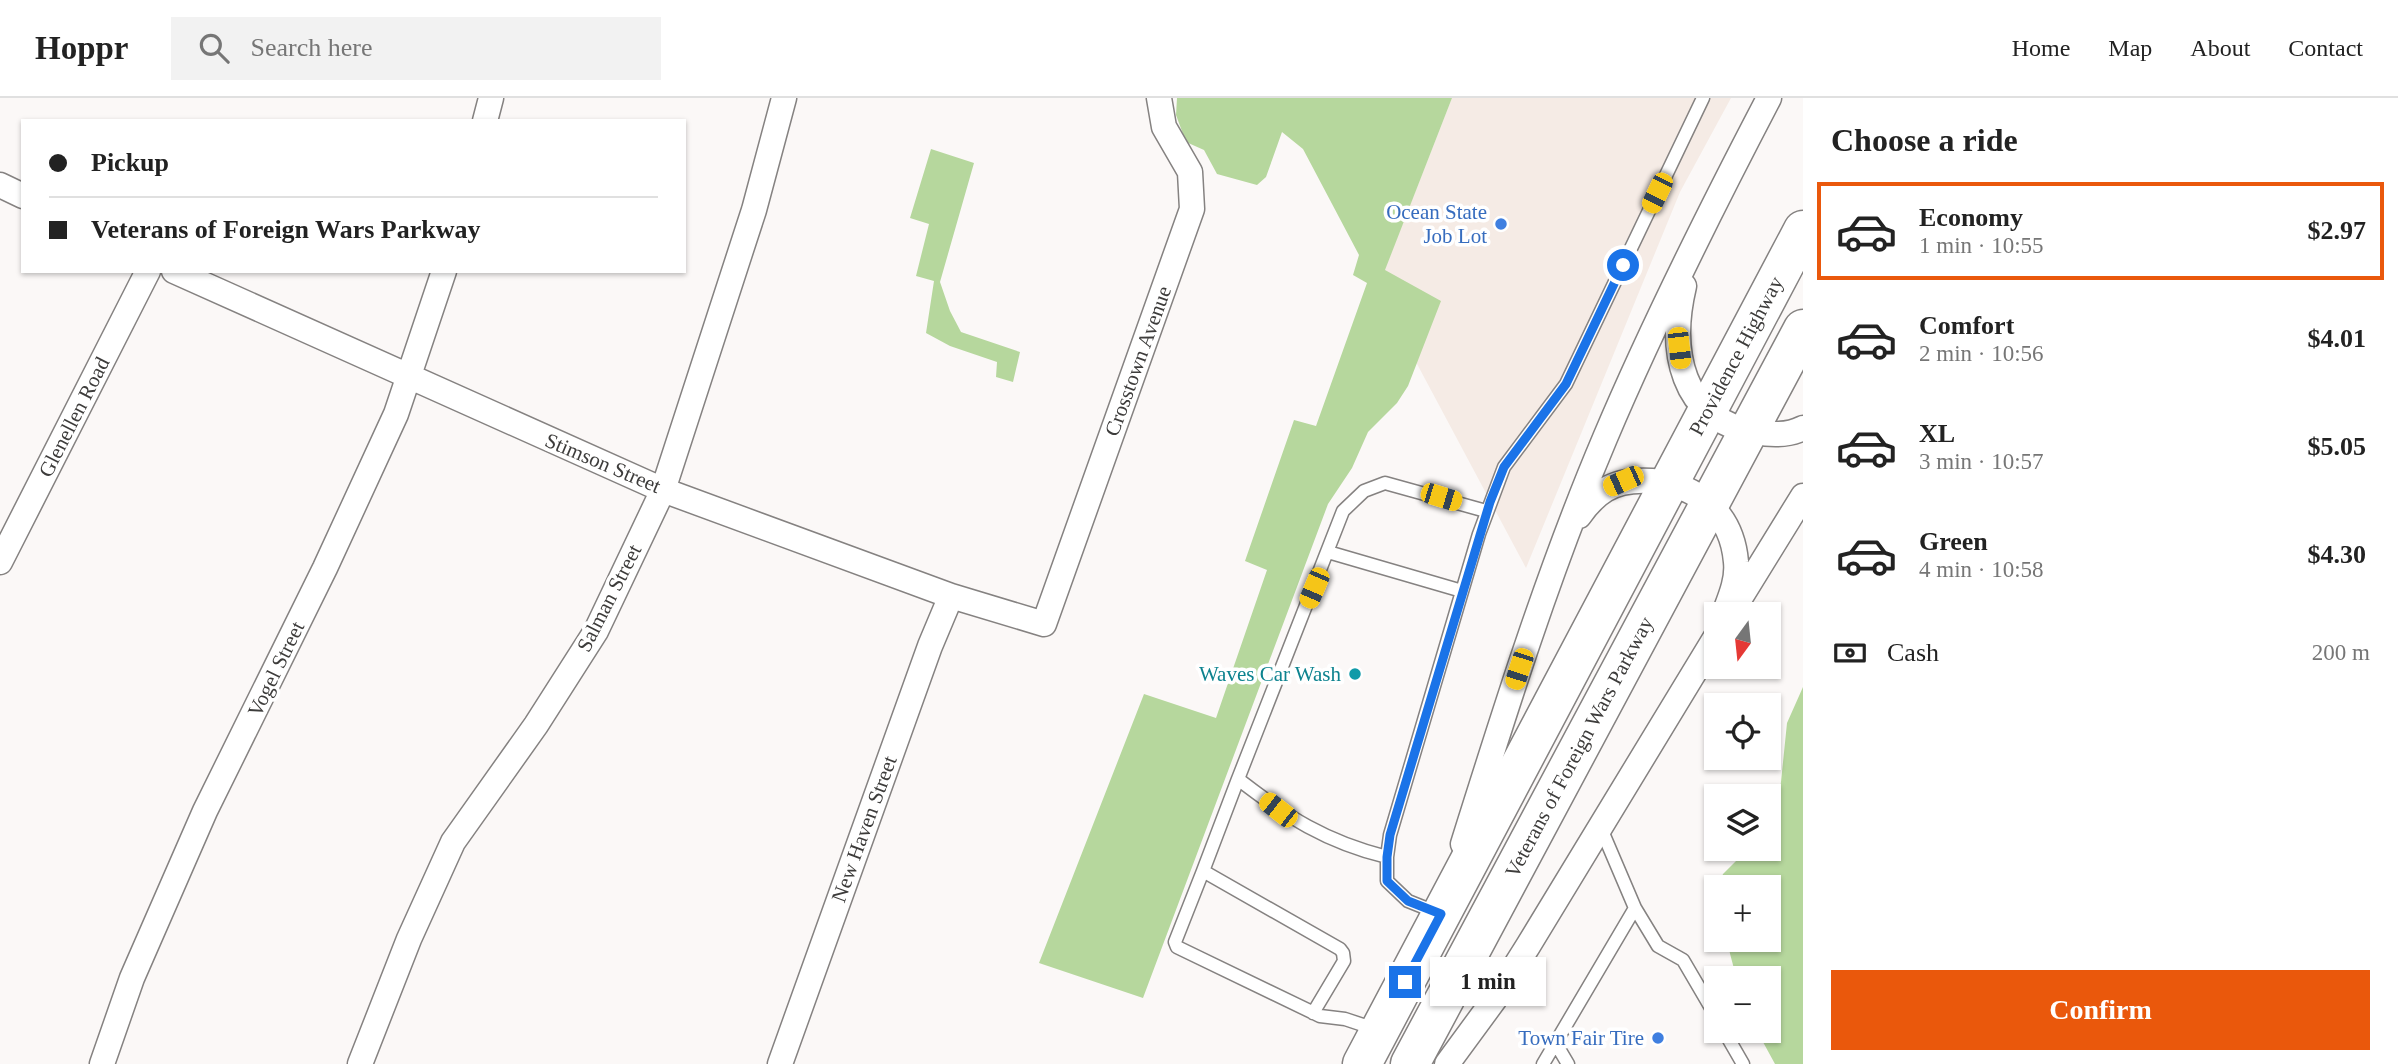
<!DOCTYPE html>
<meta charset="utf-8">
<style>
:root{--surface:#fff;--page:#f2f2f2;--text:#222;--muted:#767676;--line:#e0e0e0;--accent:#ea580c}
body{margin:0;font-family:Georgia,serif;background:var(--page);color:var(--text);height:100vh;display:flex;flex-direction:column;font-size:26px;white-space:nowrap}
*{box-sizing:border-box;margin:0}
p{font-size:23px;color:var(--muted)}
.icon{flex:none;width:38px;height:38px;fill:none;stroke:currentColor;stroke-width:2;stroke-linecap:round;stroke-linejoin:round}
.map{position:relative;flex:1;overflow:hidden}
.side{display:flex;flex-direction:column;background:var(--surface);width:595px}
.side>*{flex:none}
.top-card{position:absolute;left:21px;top:21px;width:665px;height:154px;border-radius:0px;box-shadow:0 2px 5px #0004;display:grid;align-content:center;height:154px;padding:0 28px;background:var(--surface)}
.needle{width:46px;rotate:195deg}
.buttons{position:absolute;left:1704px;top:504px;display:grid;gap:14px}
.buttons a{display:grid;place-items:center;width:77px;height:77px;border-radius:0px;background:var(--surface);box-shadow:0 2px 5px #0004;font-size:35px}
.end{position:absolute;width:32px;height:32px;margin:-16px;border:9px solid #1a73e8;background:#fff;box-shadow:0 0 0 4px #fff}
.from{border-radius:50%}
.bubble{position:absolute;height:49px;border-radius:0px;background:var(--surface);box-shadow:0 2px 5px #0004;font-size:23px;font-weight:800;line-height:49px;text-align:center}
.car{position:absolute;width:21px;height:42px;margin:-21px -10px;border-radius:9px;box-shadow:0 0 5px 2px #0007;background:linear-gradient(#f5c518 24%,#345 0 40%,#f5c518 0 76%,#345 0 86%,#f5c518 0)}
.top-card b{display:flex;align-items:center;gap:24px;height:66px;font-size:26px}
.top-card b+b{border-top:2px solid var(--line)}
.top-card i{width:18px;height:18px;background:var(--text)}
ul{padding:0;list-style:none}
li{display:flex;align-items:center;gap:21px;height:98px;margin:0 14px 10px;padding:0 14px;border:4px solid transparent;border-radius:0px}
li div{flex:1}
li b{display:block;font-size:26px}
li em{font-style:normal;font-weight:800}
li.selected{border-color:var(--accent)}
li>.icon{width:63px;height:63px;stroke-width:1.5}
h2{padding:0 28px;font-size:32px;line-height:84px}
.pay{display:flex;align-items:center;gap:18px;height:77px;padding:0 28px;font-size:26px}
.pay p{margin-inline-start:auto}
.cta{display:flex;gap:14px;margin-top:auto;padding:14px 28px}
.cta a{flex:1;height:80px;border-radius:0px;background:var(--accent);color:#fff;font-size:28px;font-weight:800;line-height:80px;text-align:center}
header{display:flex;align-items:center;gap:42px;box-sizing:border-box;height:98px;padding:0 35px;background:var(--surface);border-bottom:2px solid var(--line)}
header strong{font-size:33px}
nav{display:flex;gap:38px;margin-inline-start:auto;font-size:24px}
.search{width:490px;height:63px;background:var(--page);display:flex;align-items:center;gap:18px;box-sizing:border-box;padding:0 24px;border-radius:0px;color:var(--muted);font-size:26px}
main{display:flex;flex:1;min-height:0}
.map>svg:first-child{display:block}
.built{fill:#f5ebe5}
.green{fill:#b6d79d}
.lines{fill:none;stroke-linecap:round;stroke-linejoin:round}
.service-casing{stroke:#858281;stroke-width:15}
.minor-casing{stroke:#858281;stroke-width:27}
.trunk-casing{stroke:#858281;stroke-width:41}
.service{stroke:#fff;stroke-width:12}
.minor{stroke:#fff;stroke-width:24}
.trunk{stroke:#fff;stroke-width:38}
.route{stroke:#1a73e8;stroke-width:9}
.shop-dot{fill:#3f7fe0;stroke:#fff;stroke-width:2.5}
.culture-dot{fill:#0f9aa8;stroke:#fff;stroke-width:2.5}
.labels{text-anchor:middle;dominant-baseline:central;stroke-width:7;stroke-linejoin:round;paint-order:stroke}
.shop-label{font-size:21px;fill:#366cbe;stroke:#fff;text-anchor:end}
.street-label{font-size:21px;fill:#3d3c3b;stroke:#fff}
.culture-label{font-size:21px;fill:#0d838f;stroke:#fff;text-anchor:end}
</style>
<header>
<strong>Hoppr</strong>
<div class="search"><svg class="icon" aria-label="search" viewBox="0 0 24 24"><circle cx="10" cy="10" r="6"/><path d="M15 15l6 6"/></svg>Search here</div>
<nav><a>Home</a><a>Map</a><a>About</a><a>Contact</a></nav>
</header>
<main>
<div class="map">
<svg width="1803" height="966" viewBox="0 0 1803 966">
<rect width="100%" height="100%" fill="#fbf8f7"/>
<path class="built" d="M1452,0H1731L1680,94L1526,470L1377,191Z"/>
<path class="green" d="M1177,0H1452L1385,172L1441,203L1408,288L1397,305L1368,334L1352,370L1328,406L1143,900L1039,865L1144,596L1216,620L1267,472L1245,463L1294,322L1316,328L1367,185L1353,177L1359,157L1303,51L1282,34L1266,79L1257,87L1217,76L1204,52L1186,44L1176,17Z
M931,51L974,65L940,184L950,213L961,234L1020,254L1013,284L996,279L997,264L950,248L926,235L934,183L916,178L929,126L910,120Z
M1803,589V966H1775L1757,933H1769V880H1736C1734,867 1728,853 1728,842H1769V789H1718L1723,776L1748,751H1769V731L1777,723L1787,625Z"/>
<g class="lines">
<defs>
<path id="service" d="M1328,454L1462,493
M1600,728L1635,810L1658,848L1683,862L1717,920
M1387,759C1326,744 1287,719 1238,681L1343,413L1364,393L1385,385L1486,413
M1203,773L1238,681
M1438,815L1408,803L1387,783V759L1390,737L1479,436L1504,369L1566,286L1703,0
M1313,915L1344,863L1343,855L1340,851L1203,773L1175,844L1177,849L1320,918L1345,921L1375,931
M1724,933L1743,966
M1555,944L1568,966
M1543,966L1635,810"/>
<path id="minor" d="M485,23L491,0
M0,87L23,98
M174,173L663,392L951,498L1044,526L1192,111L1190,74L1164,29L1159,0
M1684,188C1669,251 1680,322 1755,334C1771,337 1788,338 1803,330
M1579,418C1586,408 1595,398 1605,392C1619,383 1636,382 1652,383C1698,387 1732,416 1736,464C1738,482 1730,500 1724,516
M0,464L148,173
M1734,510L1803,398
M1463,746C1506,609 1549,472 1605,340C1654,224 1711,111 1769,0
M102,966L132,880L205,713L325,470L396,316L444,173
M360,966L409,841L453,744L536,627L596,533L663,392L754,112L784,0
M780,966L930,548L951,498
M1447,966L1494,902L1528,848L1717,537"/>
<path id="trunk" d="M1362,966L1803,132
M1410,966L1803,231"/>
</defs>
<use href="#service" class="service-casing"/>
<use href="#minor" class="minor-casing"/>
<use href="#trunk" class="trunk-casing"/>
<use href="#service" class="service"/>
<use href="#minor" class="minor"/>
<use href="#trunk" class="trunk"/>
</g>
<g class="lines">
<path class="route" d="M1405,884L1441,816L1408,803L1387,783V759L1390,737L1490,404L1504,369L1566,286L1623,167"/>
</g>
<g class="shop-dot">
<circle cx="1501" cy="126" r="7"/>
<circle cx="1658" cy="940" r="7"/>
</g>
<circle class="culture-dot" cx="1355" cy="576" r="7"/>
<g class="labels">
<g class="shop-label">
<text x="1487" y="114">Ocean State<tspan x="1487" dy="24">Job Lot</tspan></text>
<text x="1644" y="940">Town Fair Tire</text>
</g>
<g class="street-label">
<text transform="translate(1736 258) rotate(-62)">Providence Highway</text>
<text transform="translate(1138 263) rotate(-70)">Crosstown Avenue</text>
<text transform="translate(74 319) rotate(-63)">Glenellen Road</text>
<text transform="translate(603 365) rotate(23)">Stimson Street</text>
<text transform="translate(609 500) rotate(-63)">Salman Street</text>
<text transform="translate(276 571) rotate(-64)">Vogel Street</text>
<text transform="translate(1579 649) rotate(-62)">Veterans of Foreign Wars Parkway</text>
<text transform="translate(864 731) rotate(-70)">New Haven Street</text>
</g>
<g class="culture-label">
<text x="1341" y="576">Waves Car Wash</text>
</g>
</g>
</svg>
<div class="buttons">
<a><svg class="needle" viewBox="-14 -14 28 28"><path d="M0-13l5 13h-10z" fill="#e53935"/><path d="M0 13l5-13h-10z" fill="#767676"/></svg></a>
<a><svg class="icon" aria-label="locate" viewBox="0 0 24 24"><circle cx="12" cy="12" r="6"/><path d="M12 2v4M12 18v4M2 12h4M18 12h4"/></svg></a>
<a><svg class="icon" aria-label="layers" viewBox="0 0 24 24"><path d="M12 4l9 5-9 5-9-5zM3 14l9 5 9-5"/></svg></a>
<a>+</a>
<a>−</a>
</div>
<i class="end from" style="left:1623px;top:167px"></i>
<i class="end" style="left:1405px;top:884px"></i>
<div class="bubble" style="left:1430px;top:859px;width:116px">1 min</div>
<i class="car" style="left:1657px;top:95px;rotate:206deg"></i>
<i class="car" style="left:1679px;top:250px;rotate:174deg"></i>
<i class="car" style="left:1623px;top:383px;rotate:246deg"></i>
<i class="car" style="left:1441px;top:399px;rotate:107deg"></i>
<i class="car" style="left:1314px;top:490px;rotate:203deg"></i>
<i class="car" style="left:1519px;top:571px;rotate:198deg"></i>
<i class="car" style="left:1278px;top:712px;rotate:308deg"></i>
<div class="top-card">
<b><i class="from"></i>Pickup</b>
<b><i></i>Veterans of Foreign Wars Parkway</b>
</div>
</div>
<section class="side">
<h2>Choose a ride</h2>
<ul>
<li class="selected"><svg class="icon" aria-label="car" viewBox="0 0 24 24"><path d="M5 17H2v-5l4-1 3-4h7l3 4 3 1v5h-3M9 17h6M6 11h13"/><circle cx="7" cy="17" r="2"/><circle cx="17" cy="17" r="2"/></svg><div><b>Economy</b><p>1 min · 10:55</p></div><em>$2.97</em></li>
<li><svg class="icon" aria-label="car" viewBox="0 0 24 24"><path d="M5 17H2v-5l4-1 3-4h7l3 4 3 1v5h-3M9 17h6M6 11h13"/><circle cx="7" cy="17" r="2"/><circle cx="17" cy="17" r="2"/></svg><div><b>Comfort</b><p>2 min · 10:56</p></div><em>$4.01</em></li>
<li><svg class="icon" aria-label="car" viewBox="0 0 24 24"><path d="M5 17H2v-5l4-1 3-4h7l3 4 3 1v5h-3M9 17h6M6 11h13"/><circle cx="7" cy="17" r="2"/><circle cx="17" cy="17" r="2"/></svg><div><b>XL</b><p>3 min · 10:57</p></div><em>$5.05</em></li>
<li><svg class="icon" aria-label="car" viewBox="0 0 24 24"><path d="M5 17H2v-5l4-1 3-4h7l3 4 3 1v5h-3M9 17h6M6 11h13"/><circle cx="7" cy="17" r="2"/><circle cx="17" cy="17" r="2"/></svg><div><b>Green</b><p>4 min · 10:58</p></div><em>$4.30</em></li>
</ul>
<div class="pay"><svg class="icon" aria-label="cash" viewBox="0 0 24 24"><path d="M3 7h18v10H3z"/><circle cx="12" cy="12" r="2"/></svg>Cash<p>200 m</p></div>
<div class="cta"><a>Confirm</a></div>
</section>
</main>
